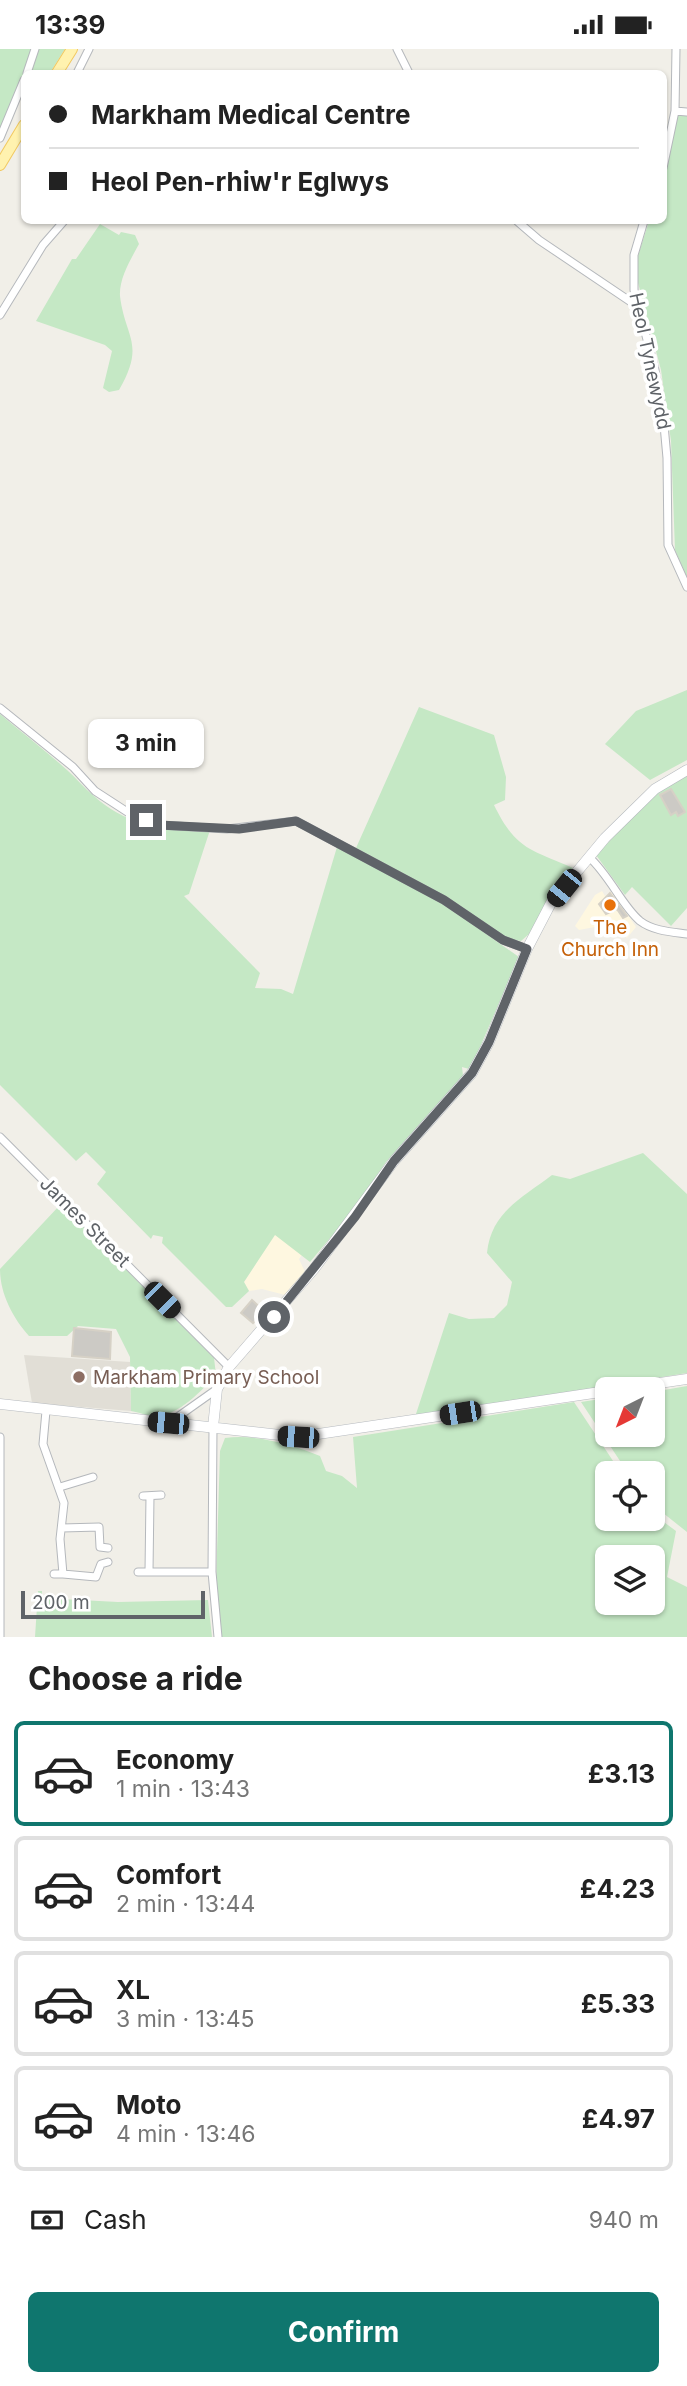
<!DOCTYPE html>
<meta charset="utf-8">
<style>
:root{--surface:#fff;--page:#f6f6f6;--text:#222;--muted:#767676;--line:#e0e0e0;--accent:#0f766e}
body{margin:0;font-family:Inter,sans-serif;background:var(--page);color:var(--text);height:100vh;display:flex;flex-direction:column;font-size:26px;white-space:nowrap}
*{box-sizing:border-box;margin:0}
p{font-size:23px;color:var(--muted)}
.icon{flex:none;width:38px;height:38px;fill:none;stroke:currentColor;stroke-width:2;stroke-linecap:round;stroke-linejoin:round}
.map{position:relative;height:1588px;overflow:hidden}
.panel{display:flex;flex-direction:column;background:var(--surface);flex:1}
.panel>*{flex:none}
.top-card{position:absolute;left:21px;top:21px;width:646px;height:154px;border-radius:10px;box-shadow:0 2px 5px #0004;display:grid;align-content:center;height:154px;padding:0 28px;background:var(--surface)}
.needle{width:46px;rotate:222deg}
.buttons{position:absolute;left:595px;top:1328px;display:grid;gap:14px}
.buttons a{display:grid;place-items:center;width:70px;height:70px;border-radius:10px;background:var(--surface);box-shadow:0 2px 5px #0004;font-size:35px}
.scale{position:absolute;left:21px;bottom:18px;width:184px;box-sizing:border-box;padding-left:7px;border:4px solid #5f6368;border-top:0;font-size:19px;line-height:24px;white-space:nowrap;color:#5f6368;-webkit-text-stroke:5px #fff;paint-order:stroke}
.end{position:absolute;width:32px;height:32px;margin:-16px;border:9px solid #5f6368;background:#fff;box-shadow:0 0 0 4px #fff}
.from{border-radius:50%}
.bubble{position:absolute;height:49px;border-radius:10px;background:var(--surface);box-shadow:0 2px 5px #0004;font-size:23px;font-weight:700;line-height:49px;text-align:center}
.car{position:absolute;width:21px;height:42px;margin:-21px -10px;border-radius:9px;box-shadow:0 0 5px 2px #0007;background:linear-gradient(#222 24%,#8ab4d8 0 40%,#222 0 76%,#8ab4d8 0 86%,#222 0)}
.top-card b{display:flex;align-items:center;gap:24px;height:66px;font-size:26px}
.top-card b+b{border-top:2px solid var(--line)}
.top-card i{width:18px;height:18px;background:var(--text)}
ul{padding:0;list-style:none}
li{display:flex;align-items:center;gap:21px;height:105px;margin:0 14px 10px;padding:0 14px;border:4px solid var(--line);border-radius:10px}
li div{flex:1}
li b{display:block;font-size:26px}
li em{font-style:normal;font-weight:700}
li.current{border-color:var(--accent)}
li>.icon{width:63px;height:63px;stroke-width:1.5}
h2{padding:0 28px;font-size:32px;line-height:84px}
.pay{display:flex;align-items:center;gap:18px;height:77px;padding:0 28px;font-size:26px}
.pay p{margin-inline-start:auto}
.button{display:flex;gap:14px;margin-top:auto;padding:14px 28px}
.button a{flex:1;height:80px;border-radius:10px;background:var(--accent);color:#fff;font-size:28px;font-weight:700;line-height:80px;text-align:center}
.status{display:flex;justify-content:space-between;align-items:center;height:49px;padding:0 35px;background:var(--surface);direction:ltr}
.status svg{height:19px;fill:currentColor}
.map>svg:first-child{display:block}
.commercial{fill:#fef7e0}
.education{fill:#e1ded6}
.green{fill:#c5e8c5;fill-rule:evenodd}
.building{fill:#cccac5;stroke:#d6d1c6;stroke-width:2}
.lines{fill:none;stroke-linecap:round;stroke-linejoin:round}
.street-casing{stroke:#b5b8bc;stroke-width:9}
.secondary-casing{stroke:#b6babf;stroke-width:11}
.primary-casing{stroke:#f2c960;stroke-width:12}
.street{stroke:#fff;stroke-width:7}
.secondary{stroke:#fff;stroke-width:10}
.primary{stroke:#fff2af;stroke-width:10}
.route{stroke:#5f6368;stroke-width:9}
.food-dot{fill:#e8710a;stroke:#fff;stroke-width:2.5}
.education-dot{fill:#8d6e63;stroke:#fff;stroke-width:2.5}
.labels{text-anchor:middle;dominant-baseline:central;stroke-width:7;stroke-linejoin:round;paint-order:stroke}
.street-label{font-size:19px;fill:#5f6368;stroke:#fff}
.food-label{font-size:19px;fill:#c56008;stroke:#fff}
.education-label{font-size:19px;fill:#785e54;stroke:#fff;text-anchor:start}
</style>
<div class="status"><b>13:39</b><svg viewBox="0 0 49 12"><path d="M0 12V9h3v3zM5 12V6h3v6zM10 12V3h3v9zM15 12V0h3v12zM26 1h20v11H26zM47 4h2v5h-2z"/></svg></div>
<div class="map">
<svg width="687" height="1588" viewBox="0 0 687 1588">
<rect width="100%" height="100%" fill="#f1efe8"/>
<path class="commercial" d="M602,842L605,847L612,842L636,878L627,889L611,875L579,881L575,877L595,846Z
M275,1185L302,1206L299,1210L305,1223L285,1246L262,1240L249,1242L244,1233Z"/>
<path class="education" d="M24,1306L130,1313L131,1362L32,1354Z"/>
<path class="green" d="M0,0H31L20,36L0,80Z
M38,0H65L50,24H30Z
M678,65H687V528L675,501L671,392L661,321L637,230V210L649,172H663V133Z
M100,175L119,186L121,183L135,186L139,195C131,210 119,229 120,247C125,289 146,294 119,341L109,343L103,339L112,302L105,296L36,272L72,210H76Z
M687,641V711L650,731L605,695L636,662Z
M419,658L494,686L506,728L505,751L494,756C516,801 530,800 573,819L556,840L529,885L521,892L505,889L444,847L356,799Z
M0,665C22,684 45,701 67,721C76,729 84,739 94,747C126,777 169,783 210,781L189,845L184,847L260,924L255,939L281,940L293,945L337,798L442,854L519,908L474,1012L469,1020L462,1018L463,1027L386,1113L352,1163L310,1213L275,1186L244,1233L249,1242L232,1258H226L162,1194L163,1188L153,1186L151,1190L97,1135L106,1123L86,1103L76,1112L0,1036Z
M687,726V859L671,877L632,838L625,846L596,806L662,738Z
M643,1104L687,1145V1324L415,1368L449,1264L469,1270L494,1269L507,1256L512,1233L487,1204C491,1163 522,1149 552,1126L570,1130Z
M59,1157H63L214,1309L216,1326C201,1342 173,1374 146,1366C142,1365 138,1363 131,1362L130,1308L116,1280L78,1277L67,1287H29C13,1269 0,1245 0,1220Z
M687,1337V1483L653,1456V1424H628L581,1353L607,1349V1386H653V1343Z
M574,1353L621,1424H607V1470H653V1465L676,1482L667,1528L687,1538V1588H221L216,1537L220,1402L225,1389C256,1385 291,1395 320,1407L326,1422L342,1427L357,1439L353,1388ZM607,1508H653V1554H607Z
M38,1542H42V1549L118,1553L208,1551L212,1588H35Z"/>
<path class="building" d="M671,740L685,763L678,767L676,763L671,766L660,746Z
M610,844L627,867L623,869L617,860L606,865L599,855Z
M252,1251L264,1262L253,1274L241,1264Z
M74,1279L111,1283L110,1310L72,1307Z"/>
<g class="lines">
<defs>
<path id="street" d="M397,0L409,24
M27,24L35,0
M77,24L89,0
M675,62L687,63
M0,89L24,31
M663,119L675,62L676,0
M517,172L539,191L637,257
M644,172L634,206V241L655,321L663,365L667,409L668,496L687,538
M0,266L43,196L64,172
M0,659L73,718L95,742L132,766L159,776L227,780L296,772L444,851L503,891L527,900
M589,808C610,827 622,857 640,872C653,882 672,883 687,885
M0,1088L229,1318
M46,1362L43,1395L64,1454L60,1490L63,1525H54
M169,1374L217,1340
M213,1378L212,1523L218,1588
M0,1388V1588
M60,1438L93,1428
M143,1447L161,1446
M62,1479L99,1478L100,1498L108,1499
M138,1523H212
M149,1523L150,1447
M63,1525L96,1528L101,1515L108,1513"/>
<path id="secondary" d="M619,1340L687,1330
M0,1355L298,1388L607,1342
M213,1378L217,1340L229,1318L314,1220L394,1112L472,1024L489,993L527,900L551,854L605,789L655,740L687,721"/>
<path id="primary" d="M57,24L72,0
M0,116L24,76"/>
</defs>
<use href="#street" class="street-casing"/>
<use href="#secondary" class="secondary-casing"/>
<use href="#primary" class="primary-casing"/>
<use href="#street" class="street"/>
<use href="#secondary" class="secondary"/>
<use href="#primary" class="primary"/>
</g>
<g class="lines">
<path class="route" d="M146,771L159,776L239,780L296,772L444,851L503,891L527,900L489,993L472,1024L394,1112L355,1168L274,1268"/>
</g>
<circle class="food-dot" cx="610" cy="856" r="7"/>
<circle class="education-dot" cx="79" cy="1328" r="7"/>
<g class="labels">
<g class="street-label">
<text transform="translate(650 312) rotate(78)">Heol Tynewydd</text>
<text transform="translate(85 1173) rotate(45)">James Street</text>
</g>
<g class="food-label">
<text x="610" y="878">The<tspan x="610" dy="22">Church Inn</tspan></text>
</g>
<g class="education-label">
<text x="93" y="1328">Markham Primary School</text>
</g>
</g>
</svg>
<div class="buttons">
<a><svg class="needle" viewBox="-14 -14 28 28"><path d="M0-13l5 13h-10z" fill="#e53935"/><path d="M0 13l5-13h-10z" fill="#767676"/></svg></a>
<a><svg class="icon" aria-label="locate" viewBox="0 0 24 24"><circle cx="12" cy="12" r="6"/><path d="M12 2v4M12 18v4M2 12h4M18 12h4"/></svg></a>
<a><svg class="icon" aria-label="layers" viewBox="0 0 24 24"><path d="M12 4l9 5-9 5-9-5zM3 14l9 5 9-5"/></svg></a>
</div>
<div class="scale">200 m</div>
<i class="end from" style="left:274px;top:1268px"></i>
<i class="end" style="left:146px;top:771px"></i>
<div class="bubble" style="left:88px;top:670px;width:116px">3 min</div>
<i class="car" style="left:564px;top:839px;rotate:219deg"></i>
<i class="car" style="left:162px;top:1251px;rotate:135deg"></i>
<i class="car" style="left:460px;top:1364px;rotate:261deg"></i>
<i class="car" style="left:168px;top:1374px;rotate:275deg"></i>
<i class="car" style="left:298px;top:1388px;rotate:274deg"></i>
<div class="top-card">
<b><i class="from"></i>Markham Medical Centre</b>
<b><i></i>Heol Pen-rhiw'r Eglwys</b>
</div>
</div>
<section class="panel">
<h2>Choose a ride</h2>
<ul>
<li class="current"><svg class="icon" aria-label="car" viewBox="0 0 24 24"><path d="M5 17H2v-5l4-1 3-4h7l3 4 3 1v5h-3M9 17h6M6 11h13"/><circle cx="7" cy="17" r="2"/><circle cx="17" cy="17" r="2"/></svg><div><b>Economy</b><p>1 min · 13:43</p></div><em>£3.13</em></li>
<li><svg class="icon" aria-label="car" viewBox="0 0 24 24"><path d="M5 17H2v-5l4-1 3-4h7l3 4 3 1v5h-3M9 17h6M6 11h13"/><circle cx="7" cy="17" r="2"/><circle cx="17" cy="17" r="2"/></svg><div><b>Comfort</b><p>2 min · 13:44</p></div><em>£4.23</em></li>
<li><svg class="icon" aria-label="car" viewBox="0 0 24 24"><path d="M5 17H2v-5l4-1 3-4h7l3 4 3 1v5h-3M9 17h6M6 11h13"/><circle cx="7" cy="17" r="2"/><circle cx="17" cy="17" r="2"/></svg><div><b>XL</b><p>3 min · 13:45</p></div><em>£5.33</em></li>
<li><svg class="icon" aria-label="car" viewBox="0 0 24 24"><path d="M5 17H2v-5l4-1 3-4h7l3 4 3 1v5h-3M9 17h6M6 11h13"/><circle cx="7" cy="17" r="2"/><circle cx="17" cy="17" r="2"/></svg><div><b>Moto</b><p>4 min · 13:46</p></div><em>£4.97</em></li>
</ul>
<div class="pay"><svg class="icon" aria-label="cash" viewBox="0 0 24 24"><path d="M3 7h18v10H3z"/><circle cx="12" cy="12" r="2"/></svg>Cash<p>940 m</p></div>
<div class="button"><a>Confirm</a></div>
</section>
